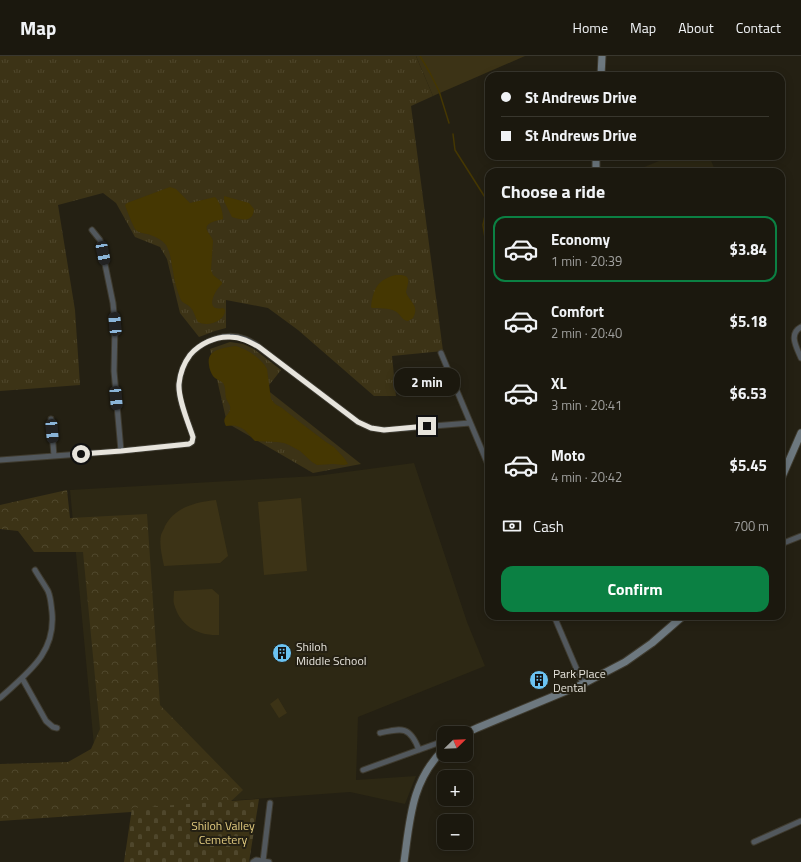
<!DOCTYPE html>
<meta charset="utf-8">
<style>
:root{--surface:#1b180e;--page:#242117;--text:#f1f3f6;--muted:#a0a09e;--line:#39372e;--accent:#0b8043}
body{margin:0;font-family:"Titillium Web",sans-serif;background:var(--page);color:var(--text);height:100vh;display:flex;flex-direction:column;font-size:15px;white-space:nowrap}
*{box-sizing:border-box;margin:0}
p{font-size:13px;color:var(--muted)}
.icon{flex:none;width:22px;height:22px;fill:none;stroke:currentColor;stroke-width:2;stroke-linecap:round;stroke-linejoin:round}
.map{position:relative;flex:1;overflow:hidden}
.drawer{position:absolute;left:485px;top:112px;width:300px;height:452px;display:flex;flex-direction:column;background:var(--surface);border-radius:12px;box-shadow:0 2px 10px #0003,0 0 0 1px var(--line)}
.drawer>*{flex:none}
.top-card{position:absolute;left:485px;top:16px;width:300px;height:88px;border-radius:12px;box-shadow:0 2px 10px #0003,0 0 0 1px var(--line);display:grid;align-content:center;height:88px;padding:0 16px;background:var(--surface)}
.needle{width:26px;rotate:67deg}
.tools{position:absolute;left:437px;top:670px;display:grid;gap:8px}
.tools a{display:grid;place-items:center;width:36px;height:36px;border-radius:8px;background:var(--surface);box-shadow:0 2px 10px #0003,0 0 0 1px var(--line);font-size:20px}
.end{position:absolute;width:18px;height:18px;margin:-9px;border:5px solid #e7e4dc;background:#111;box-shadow:0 0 0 2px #111}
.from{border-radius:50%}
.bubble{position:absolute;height:28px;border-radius:12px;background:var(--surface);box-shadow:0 2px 10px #0003,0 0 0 1px var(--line);font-size:13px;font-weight:700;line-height:28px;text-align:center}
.car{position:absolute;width:12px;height:24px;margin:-12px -6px;border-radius:5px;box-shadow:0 0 3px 1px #0007;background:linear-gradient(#222 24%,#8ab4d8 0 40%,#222 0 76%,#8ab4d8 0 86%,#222 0)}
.top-card b{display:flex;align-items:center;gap:14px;height:38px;font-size:15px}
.top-card b+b{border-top:1px solid var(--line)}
.top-card i{width:10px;height:10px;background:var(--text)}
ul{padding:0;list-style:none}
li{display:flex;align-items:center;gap:12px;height:66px;margin:0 8px 6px;padding:0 8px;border:2px solid transparent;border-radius:12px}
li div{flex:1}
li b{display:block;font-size:15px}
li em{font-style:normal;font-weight:700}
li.on{border-color:var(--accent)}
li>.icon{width:36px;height:36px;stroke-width:1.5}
h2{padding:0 16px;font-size:18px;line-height:48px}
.pay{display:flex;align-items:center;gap:10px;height:44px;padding:0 16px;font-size:15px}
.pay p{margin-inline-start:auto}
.cta{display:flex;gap:8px;margin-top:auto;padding:8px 16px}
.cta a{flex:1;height:46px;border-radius:12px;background:var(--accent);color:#fff;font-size:16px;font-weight:700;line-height:46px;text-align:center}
header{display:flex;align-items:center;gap:24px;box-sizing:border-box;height:56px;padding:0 20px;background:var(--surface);border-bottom:1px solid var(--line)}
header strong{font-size:19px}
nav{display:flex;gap:22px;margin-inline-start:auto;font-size:14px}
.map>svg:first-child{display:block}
.built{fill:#2d2814}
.grass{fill:url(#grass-tufts)}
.forest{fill:url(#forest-crowns)}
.cemetery{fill:url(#cemetery-stones)}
.park{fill:#3c3316}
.water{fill:#453702}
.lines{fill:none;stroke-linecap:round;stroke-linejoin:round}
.stream{stroke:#453702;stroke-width:1.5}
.minor-casing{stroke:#3f3b2f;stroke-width:7}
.secondary-casing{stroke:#3f3b2f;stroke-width:9}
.minor{stroke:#52585d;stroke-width:5}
.secondary{stroke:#6d787f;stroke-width:7}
.route{stroke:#e7e4dc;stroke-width:5}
.labels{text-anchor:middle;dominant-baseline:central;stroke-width:4;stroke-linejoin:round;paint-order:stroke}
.poi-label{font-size:12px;fill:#e7e4dc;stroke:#242013;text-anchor:start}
.park-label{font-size:12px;fill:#e3cc80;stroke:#242013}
</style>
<header>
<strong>Map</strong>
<nav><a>Home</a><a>Map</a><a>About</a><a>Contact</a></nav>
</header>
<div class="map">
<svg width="801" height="806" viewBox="0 0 801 806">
<defs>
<pattern id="grass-tufts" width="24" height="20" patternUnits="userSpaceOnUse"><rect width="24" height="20" fill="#3c3316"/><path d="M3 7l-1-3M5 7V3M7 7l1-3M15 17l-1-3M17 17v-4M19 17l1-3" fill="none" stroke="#4f472c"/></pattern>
<pattern id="forest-crowns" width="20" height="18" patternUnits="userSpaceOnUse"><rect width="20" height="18" fill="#3c3316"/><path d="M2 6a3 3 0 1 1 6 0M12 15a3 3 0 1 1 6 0" fill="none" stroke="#4f472c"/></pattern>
<pattern id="cemetery-stones" width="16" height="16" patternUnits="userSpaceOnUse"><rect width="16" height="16" fill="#3c3316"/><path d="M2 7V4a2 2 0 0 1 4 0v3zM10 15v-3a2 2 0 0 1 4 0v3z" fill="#4f472c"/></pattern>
</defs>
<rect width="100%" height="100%" fill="#242013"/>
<path class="built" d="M671,100H709L716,116H632Z
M414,407L467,566L485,610L358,661L356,724L416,720L405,748L350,736L100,754L70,434L316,420Z"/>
<path class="grass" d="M0,0H416L433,40L411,50L443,295L392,300L396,340H374L298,274L268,252L226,244V272L215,275L199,281L180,257L167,203L160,191L135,181L116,147L103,137L58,149L75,254L80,329L0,335Z
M230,286L243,288L254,293L281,314L266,333L361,408L313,417L227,367L210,293Z"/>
<path class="forest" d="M67,434L70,462L147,458L160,649L243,734L229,747L131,756L0,765V708L68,706L91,693L100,673L83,496H34L18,475L0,473V449Z"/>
<path class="cemetery" d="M259,743L249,806H124L132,752Z"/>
<path class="park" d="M416,0H525L433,40Z
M301,442L307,515L264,519L258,446Z
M216,444L228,500L220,507L164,510C162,500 159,489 161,479C162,476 164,473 165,470C175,451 196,446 216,444Z
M212,533L219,539V579C198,580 180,570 174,548C173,544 174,539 174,535Z
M278,642L287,657L279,662L270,648Z"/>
<path class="water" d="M170,131L176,133L190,147L215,141C220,146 223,156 223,163C216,165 202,167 208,176C210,180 212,181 213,185L211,214L213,219L222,226V228C214,235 204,256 223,252L225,254C225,266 207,271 198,266C195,261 194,254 189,250C185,247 182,247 180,242C177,234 174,224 173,215C171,206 171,197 166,189C163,184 152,179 147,178C143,177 139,177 136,174C134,173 126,152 125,149L127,147Z
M224,140L249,147L254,153C253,167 242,164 232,161L224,145Z
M396,219C413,218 408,226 406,236C409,246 420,249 413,262L408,265C401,264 401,258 395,255C389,252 379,252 372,252L371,251C373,233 378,223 396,219Z
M235,290C246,292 262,303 267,313L271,343L275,348L282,352L301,367L326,386L334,391L345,403L348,408L344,409L333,408L317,409L312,406L300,395L289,389L284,387L277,386L255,385C248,378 245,372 236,370C233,369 229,370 226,370C220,360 232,359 230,350C229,347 227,345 226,342C225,338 226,331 223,327C220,324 215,323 213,320C211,317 209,312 209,309C206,293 224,292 235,290Z"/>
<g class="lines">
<path class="stream" d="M420,0L430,17L439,35L449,67
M453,78L455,94L488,146L483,169L486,189L489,191"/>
<defs>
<path id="minor" d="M92,174L100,184L113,247L115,268L114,315L121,395
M801,271C788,278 797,292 801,302
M441,297L489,411
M51,363L54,400
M0,404L121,395L189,388L192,386L193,381C188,365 178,344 179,328C180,318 184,307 190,299C203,284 226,276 245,283C250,285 255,288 259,291L358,366L371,372L384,374L470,367
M781,488L801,480
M554,560L583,628
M22,622L46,665L53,671L57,672
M0,642C27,617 56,598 52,556C51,549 51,542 48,535C44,528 39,521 35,514
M380,677C402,672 410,670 419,694
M363,714L438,687L444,692
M754,786L801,765
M263,805L270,747
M253,806L256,804L269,806"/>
<path id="secondary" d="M601,20L602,0
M596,100V116
M781,423L801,377
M466,677L477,672L583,628L625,606L652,587L683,560
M404,806C410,764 411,725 444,693"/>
</defs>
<use href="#minor" class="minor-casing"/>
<use href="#secondary" class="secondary-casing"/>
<use href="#minor" class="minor"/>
<use href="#secondary" class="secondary"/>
</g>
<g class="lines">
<path class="route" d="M81,398L121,395L189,388L192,386L193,381C188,366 178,343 179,328C180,318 184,307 190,299C199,288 216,280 230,281C241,281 250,286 259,291L358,366L371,372L384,374L427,370"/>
</g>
<defs>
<symbol id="building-disc" viewBox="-11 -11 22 22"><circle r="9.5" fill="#6bc3f2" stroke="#242013"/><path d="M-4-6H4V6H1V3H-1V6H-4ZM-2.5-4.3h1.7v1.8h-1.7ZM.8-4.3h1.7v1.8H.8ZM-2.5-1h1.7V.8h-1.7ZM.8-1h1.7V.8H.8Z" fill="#111"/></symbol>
</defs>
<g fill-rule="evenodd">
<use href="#building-disc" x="271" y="586" width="22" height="22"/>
<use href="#building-disc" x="528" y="613" width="22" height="22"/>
</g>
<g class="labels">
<g class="poi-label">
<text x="296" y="590">Shiloh<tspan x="296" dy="14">Middle School</tspan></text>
<text x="553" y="617">Park Place<tspan x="553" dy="14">Dental</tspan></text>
</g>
<g class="park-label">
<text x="223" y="769">Shiloh Valley<tspan x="223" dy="14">Cemetery</tspan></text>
</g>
</g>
</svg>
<div class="tools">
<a><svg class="needle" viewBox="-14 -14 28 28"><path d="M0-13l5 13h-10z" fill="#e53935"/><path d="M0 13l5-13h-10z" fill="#a0a09e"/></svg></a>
<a>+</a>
<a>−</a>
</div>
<i class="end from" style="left:81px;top:398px"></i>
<i class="end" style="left:427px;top:370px"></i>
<div class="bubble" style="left:394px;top:312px;width:66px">2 min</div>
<i class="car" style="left:103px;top:197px;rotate:169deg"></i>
<i class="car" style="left:115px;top:268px;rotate:355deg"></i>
<i class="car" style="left:116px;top:342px;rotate:175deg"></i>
<i class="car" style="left:52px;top:375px;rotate:175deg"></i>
<div class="top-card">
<b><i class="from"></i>St Andrews Drive</b>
<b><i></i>St Andrews Drive</b>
</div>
<section class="drawer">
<h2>Choose a ride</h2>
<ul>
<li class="on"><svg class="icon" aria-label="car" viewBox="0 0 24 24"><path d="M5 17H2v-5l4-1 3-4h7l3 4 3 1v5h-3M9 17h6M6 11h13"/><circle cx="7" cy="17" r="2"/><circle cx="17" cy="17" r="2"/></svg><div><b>Economy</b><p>1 min · 20:39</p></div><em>$3.84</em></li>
<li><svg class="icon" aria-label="car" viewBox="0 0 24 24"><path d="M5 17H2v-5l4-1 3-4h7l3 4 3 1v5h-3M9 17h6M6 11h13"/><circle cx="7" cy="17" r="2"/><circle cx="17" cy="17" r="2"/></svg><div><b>Comfort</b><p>2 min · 20:40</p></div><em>$5.18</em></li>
<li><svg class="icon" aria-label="car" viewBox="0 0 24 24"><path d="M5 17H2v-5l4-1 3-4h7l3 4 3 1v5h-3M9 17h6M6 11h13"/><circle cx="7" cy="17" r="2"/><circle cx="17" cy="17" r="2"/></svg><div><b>XL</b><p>3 min · 20:41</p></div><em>$6.53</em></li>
<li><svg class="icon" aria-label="car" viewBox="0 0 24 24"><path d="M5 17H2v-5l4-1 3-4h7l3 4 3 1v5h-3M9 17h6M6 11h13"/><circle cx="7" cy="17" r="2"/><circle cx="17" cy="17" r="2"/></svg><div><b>Moto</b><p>4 min · 20:42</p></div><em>$5.45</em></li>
</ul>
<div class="pay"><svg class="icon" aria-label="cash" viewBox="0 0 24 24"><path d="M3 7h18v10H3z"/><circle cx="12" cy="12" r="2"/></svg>Cash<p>700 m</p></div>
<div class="cta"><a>Confirm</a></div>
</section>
</div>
